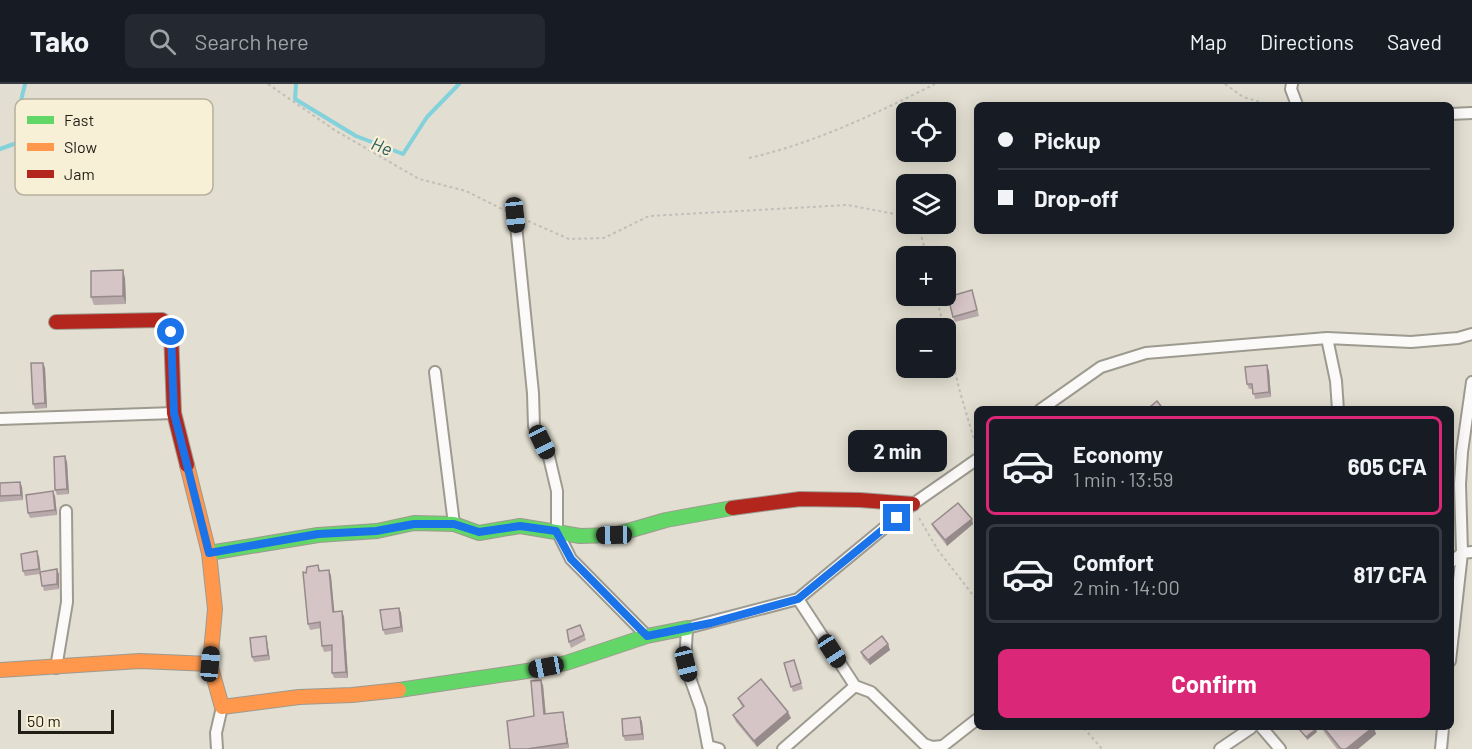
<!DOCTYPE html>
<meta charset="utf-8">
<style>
:root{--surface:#171b24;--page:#242831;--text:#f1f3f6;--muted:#9ea1a6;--line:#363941;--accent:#db2777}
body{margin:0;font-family:Barlow,sans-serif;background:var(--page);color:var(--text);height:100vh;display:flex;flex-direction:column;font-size:22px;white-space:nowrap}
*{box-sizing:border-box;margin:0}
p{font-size:20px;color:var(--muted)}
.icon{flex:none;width:33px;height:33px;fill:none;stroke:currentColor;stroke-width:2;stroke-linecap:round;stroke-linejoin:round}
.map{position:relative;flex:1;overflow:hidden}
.side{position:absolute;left:974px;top:322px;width:480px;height:324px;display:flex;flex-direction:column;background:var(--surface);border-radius:9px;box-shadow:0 3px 15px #0003}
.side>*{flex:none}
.guide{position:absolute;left:974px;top:18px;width:480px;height:132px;border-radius:9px;box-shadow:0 3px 15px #0003;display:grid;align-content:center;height:132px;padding:0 24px;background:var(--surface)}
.fabs{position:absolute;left:896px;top:18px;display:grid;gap:12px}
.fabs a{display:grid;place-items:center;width:60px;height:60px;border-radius:9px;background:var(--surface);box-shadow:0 3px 15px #0003;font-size:30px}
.scale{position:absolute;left:18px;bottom:15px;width:96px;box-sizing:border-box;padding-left:6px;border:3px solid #211e15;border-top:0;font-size:16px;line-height:21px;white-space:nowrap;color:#211e15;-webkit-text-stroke:4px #f7efd6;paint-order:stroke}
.end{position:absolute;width:27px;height:27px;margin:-14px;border:8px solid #1a73e8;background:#fff;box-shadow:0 0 0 3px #fff}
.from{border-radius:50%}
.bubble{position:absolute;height:42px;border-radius:9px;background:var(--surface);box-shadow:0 3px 15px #0003;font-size:20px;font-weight:700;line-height:42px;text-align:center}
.car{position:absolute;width:18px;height:36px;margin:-18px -9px;border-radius:8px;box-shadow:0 0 4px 2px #0007;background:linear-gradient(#222 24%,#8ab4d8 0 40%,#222 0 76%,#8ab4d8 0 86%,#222 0)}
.guide b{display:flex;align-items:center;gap:21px;height:57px;font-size:22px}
.guide b+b{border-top:2px solid var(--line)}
.guide i{width:15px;height:15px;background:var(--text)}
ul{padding:10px 0 0;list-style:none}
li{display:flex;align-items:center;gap:18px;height:99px;margin:0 12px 9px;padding:0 12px;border:3px solid var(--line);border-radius:9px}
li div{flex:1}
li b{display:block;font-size:22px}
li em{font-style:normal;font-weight:700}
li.on{border-color:var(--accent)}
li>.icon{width:54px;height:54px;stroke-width:1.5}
.cta{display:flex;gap:12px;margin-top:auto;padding:12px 24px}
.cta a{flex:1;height:69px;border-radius:9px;background:var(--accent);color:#fff;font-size:24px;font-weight:700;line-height:69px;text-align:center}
header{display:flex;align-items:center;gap:36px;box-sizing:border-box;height:84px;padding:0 30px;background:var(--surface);border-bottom:2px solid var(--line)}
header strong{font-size:28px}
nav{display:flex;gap:33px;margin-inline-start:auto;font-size:21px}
.search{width:420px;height:54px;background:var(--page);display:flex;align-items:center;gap:15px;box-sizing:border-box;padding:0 21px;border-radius:9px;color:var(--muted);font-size:22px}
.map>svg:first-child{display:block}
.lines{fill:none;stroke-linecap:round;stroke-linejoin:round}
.stream{stroke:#82d1db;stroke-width:4}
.street-casing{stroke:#9d9a90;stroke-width:14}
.fast-casing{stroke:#9d9a90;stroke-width:16}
.slow-casing{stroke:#9d9a90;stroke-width:16}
.jam-casing{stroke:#9d9a90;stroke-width:16}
.path{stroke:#c1bfbb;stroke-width:2;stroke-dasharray:3 3;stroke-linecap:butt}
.street{stroke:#fbfaf8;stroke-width:10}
.fast{stroke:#63d668;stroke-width:14}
.slow{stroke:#ff974d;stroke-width:14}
.jam{stroke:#b3261e;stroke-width:14}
.wall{fill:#b8a9ab}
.shaded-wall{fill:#968a8b}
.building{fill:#d6c5c7;stroke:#968a8b;stroke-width:1.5}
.route{stroke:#1a73e8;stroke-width:8}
.labels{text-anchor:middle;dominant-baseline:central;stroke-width:4.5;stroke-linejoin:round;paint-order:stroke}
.water-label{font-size:18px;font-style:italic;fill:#285a62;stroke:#f7efd6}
.key{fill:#f7efd6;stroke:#b7b09c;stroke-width:1.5}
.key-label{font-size:16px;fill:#211e15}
</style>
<header>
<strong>Tako</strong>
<div class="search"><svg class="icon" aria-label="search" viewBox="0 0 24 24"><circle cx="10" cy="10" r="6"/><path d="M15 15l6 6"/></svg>Search here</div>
<nav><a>Map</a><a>Directions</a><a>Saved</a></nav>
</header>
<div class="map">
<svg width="1472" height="665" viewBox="0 0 1472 665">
<rect width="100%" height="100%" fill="#e2ded1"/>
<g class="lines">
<path class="stream" d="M296,0L295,15L356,52L403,70L427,33L459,0
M0,65L25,56L20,21L25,0"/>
<defs>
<path id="street" d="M1292,0L1291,5L1297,21
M1450,30L1472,29
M515,131L533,309L534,342L549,373L557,407V447L571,475L647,552
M1327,254L1336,297L1338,326
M435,288L454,440
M1040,326L1101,283L1146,269L1327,254L1411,258L1458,254L1472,250
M0,335L174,329
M1450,479L1462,469L1472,468
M798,515L855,602
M1450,577L1462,469L1460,400L1462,368L1472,298
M56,584L67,518L66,427
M1262,644L1280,665
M217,665L216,649L222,623
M719,665L708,662L701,625L685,580L687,544L798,515L913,420L976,376
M783,665L855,602L871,608L924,660L932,663L943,662
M939,665L976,636
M1220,665L1251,644
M1441,665L1443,644"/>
<path id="fast" d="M209,469L318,451L377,447L414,439L454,440L479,449L520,442L580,452L614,451L666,436L732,424
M399,606L527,587L566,579L647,552L687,544"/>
<path id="slow" d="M187,381L209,469L215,525L210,580
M0,586L140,577L210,580L222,623L299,613L352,611L399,606"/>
<path id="jam" d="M56,238L162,236L168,240L171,247L174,329L187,381
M732,424L800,415L860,416L913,420"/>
</defs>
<use href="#street" class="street-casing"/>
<use href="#fast" class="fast-casing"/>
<use href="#slow" class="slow-casing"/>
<use href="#jam" class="jam-casing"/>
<path class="path" d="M268,0L336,47L419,95L466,107L506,127
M1225,0L1243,13L1271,21
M749,74C815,59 875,30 935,0
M528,137L569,155L604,154L649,132L848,121L900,131L906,136
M910,140L920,148L927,172
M936,212L944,244
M945,247L960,308L976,362
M919,434L938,466L976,515
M1084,644L1102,665"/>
<use href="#street" class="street"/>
<use href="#fast" class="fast"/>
<use href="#slow" class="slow"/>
<use href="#jam" class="jam"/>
</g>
<path class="wall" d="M125,194L126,220L94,221L91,213Z
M972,206L979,232L955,238L953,233Z
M43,279L45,284L47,324L35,325L33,320Z
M1267,281L1269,287L1271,313L1255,315L1253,305H1249L1247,300Z
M65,372L67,378L69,410L57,411L55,406Z
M20,398L22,403L23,416L0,418V399Z
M55,412L57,431L30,434L28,429Z
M932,440H973L947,462L934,445Z
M39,473L40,488L59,490V505L44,507L40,490L25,492L23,487Z
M318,481L320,487L329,486L331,492L334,528L342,527L344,533L348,594H334L332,589V567L324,568L322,562L321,544L310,546L308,540L306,489Z
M399,524L401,529L403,548L385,551L383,546Z
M584,551L586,556L571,564L569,558Z
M266,552L267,557L270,576L254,578L252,573Z
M888,560L890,566L870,581L863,574L861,568Z
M794,576L803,605L793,608L784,579Z
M543,601L546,630L563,628L564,633L569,664L561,665H510L534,632Z
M738,614L791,634L757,663L736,638L733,631L743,623L741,621Z
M640,633L642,638L644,656L625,657L623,652Z
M1322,644H1374L1376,650L1358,665H1337L1324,648Z"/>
<path class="shaded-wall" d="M123,186L125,194L126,220L123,212Z
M43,279L45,284L47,324L45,319Z
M1267,281L1269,287L1271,313L1269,308Z
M65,372L67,378L69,410L67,405Z
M20,398L22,403L23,416L21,411Z
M53,407L55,412L57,431L55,426Z
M972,435L973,440L947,462L945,456Z
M37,467L39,473L41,490L39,485Z
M57,485L59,490V505L57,500Z
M329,486L331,492L335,534L333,528Z
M399,524L401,529L403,548L401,543Z
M342,527L344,533L348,594L346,588Z
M266,552L267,557L270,576L268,571Z
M888,560L890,566L870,581L868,576Z
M541,596L543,601L546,636L544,630Z
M563,628L564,633L569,664L567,659Z
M788,628L791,634L757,663L754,657Z
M640,633L642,638L644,656L642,650Z
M1372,644H1374L1376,650L1358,665H1346Z
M1316,645L1317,648L1307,656L1306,653Z"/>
<path class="building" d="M123,186V212L91,213V187Z
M972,206L977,226L953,233L948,213Z
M31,279H43L45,319L33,320Z
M1267,281L1269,308L1253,310L1252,300H1247L1245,283Z
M1157,317L1164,326H1152L1150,323Z
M65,372L67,405L55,406L54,373Z
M20,398L21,411L0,412V399Z
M53,407L55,426L28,429L26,411Z
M958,419L972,435L945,456L932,440Z
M37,467L39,485L23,487L21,470Z
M318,481L319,487L329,486L333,528L342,527L346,588L332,589V561L322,562L320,538L308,540L303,488L306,489L307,483Z
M57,485V500L42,502L40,488Z
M399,524L401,543L383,546L380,526Z
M580,541L584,551L569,558L567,546Z
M266,552L268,571L252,573L250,554Z
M882,552L888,560L868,576L861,568Z
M794,576L801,599L791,603L784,579Z
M761,595L788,628L754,657L733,631L744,622L738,614Z
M541,596L544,630L563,628L567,659L527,665H510L507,637L534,632L531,597Z
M640,633L642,650L623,652L622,635Z
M1301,644H1315L1316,645L1306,653L1299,645Z
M1324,644H1372L1346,665H1341Z"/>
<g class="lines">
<path class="route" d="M171,248L174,329L209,469L318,450L376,447L414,440H454L479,448L520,442L556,447L571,475L647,552L711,539L798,515L897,434"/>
</g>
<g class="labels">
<g class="water-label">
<text transform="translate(382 62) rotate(21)">He</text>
</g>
</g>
<rect x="15" y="15" width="198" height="96" rx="9" class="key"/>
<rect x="27" y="32" width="27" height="8" fill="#63d668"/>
<rect x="27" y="59" width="27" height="8" fill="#ff974d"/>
<rect x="27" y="86" width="27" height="8" fill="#b3261e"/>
<g class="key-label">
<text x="64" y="42">Fast</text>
<text x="64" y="69">Slow</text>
<text x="64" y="96">Jam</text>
</g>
</svg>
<div class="fabs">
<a><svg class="icon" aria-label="locate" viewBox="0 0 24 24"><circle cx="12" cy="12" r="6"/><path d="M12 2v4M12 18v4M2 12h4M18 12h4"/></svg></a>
<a><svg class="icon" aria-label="layers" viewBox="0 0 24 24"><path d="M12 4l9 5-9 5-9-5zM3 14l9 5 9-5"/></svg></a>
<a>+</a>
<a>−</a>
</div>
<div class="scale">50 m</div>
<i class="end from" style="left:171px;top:248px"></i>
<i class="end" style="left:897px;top:434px"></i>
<div class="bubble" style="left:848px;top:346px;width:99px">2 min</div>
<i class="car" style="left:515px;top:131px;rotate:174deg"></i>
<i class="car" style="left:542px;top:358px;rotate:154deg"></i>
<i class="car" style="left:614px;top:451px;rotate:269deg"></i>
<i class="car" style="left:832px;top:567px;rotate:147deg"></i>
<i class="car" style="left:210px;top:580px;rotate:5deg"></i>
<i class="car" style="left:686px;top:580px;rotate:166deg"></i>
<i class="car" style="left:546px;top:583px;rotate:259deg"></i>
<div class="guide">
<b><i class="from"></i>Pickup</b>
<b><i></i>Drop-off</b>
</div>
<section class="side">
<ul>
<li class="on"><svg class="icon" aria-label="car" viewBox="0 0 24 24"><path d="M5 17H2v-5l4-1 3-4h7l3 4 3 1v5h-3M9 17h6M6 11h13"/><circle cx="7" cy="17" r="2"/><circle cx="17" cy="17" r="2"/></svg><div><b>Economy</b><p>1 min · 13:59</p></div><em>605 CFA</em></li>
<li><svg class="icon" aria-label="car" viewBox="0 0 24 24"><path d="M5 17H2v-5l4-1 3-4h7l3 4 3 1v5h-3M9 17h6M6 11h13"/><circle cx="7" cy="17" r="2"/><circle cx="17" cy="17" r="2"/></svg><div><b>Comfort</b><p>2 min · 14:00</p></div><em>817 CFA</em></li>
</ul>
<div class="cta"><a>Confirm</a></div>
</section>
</div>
